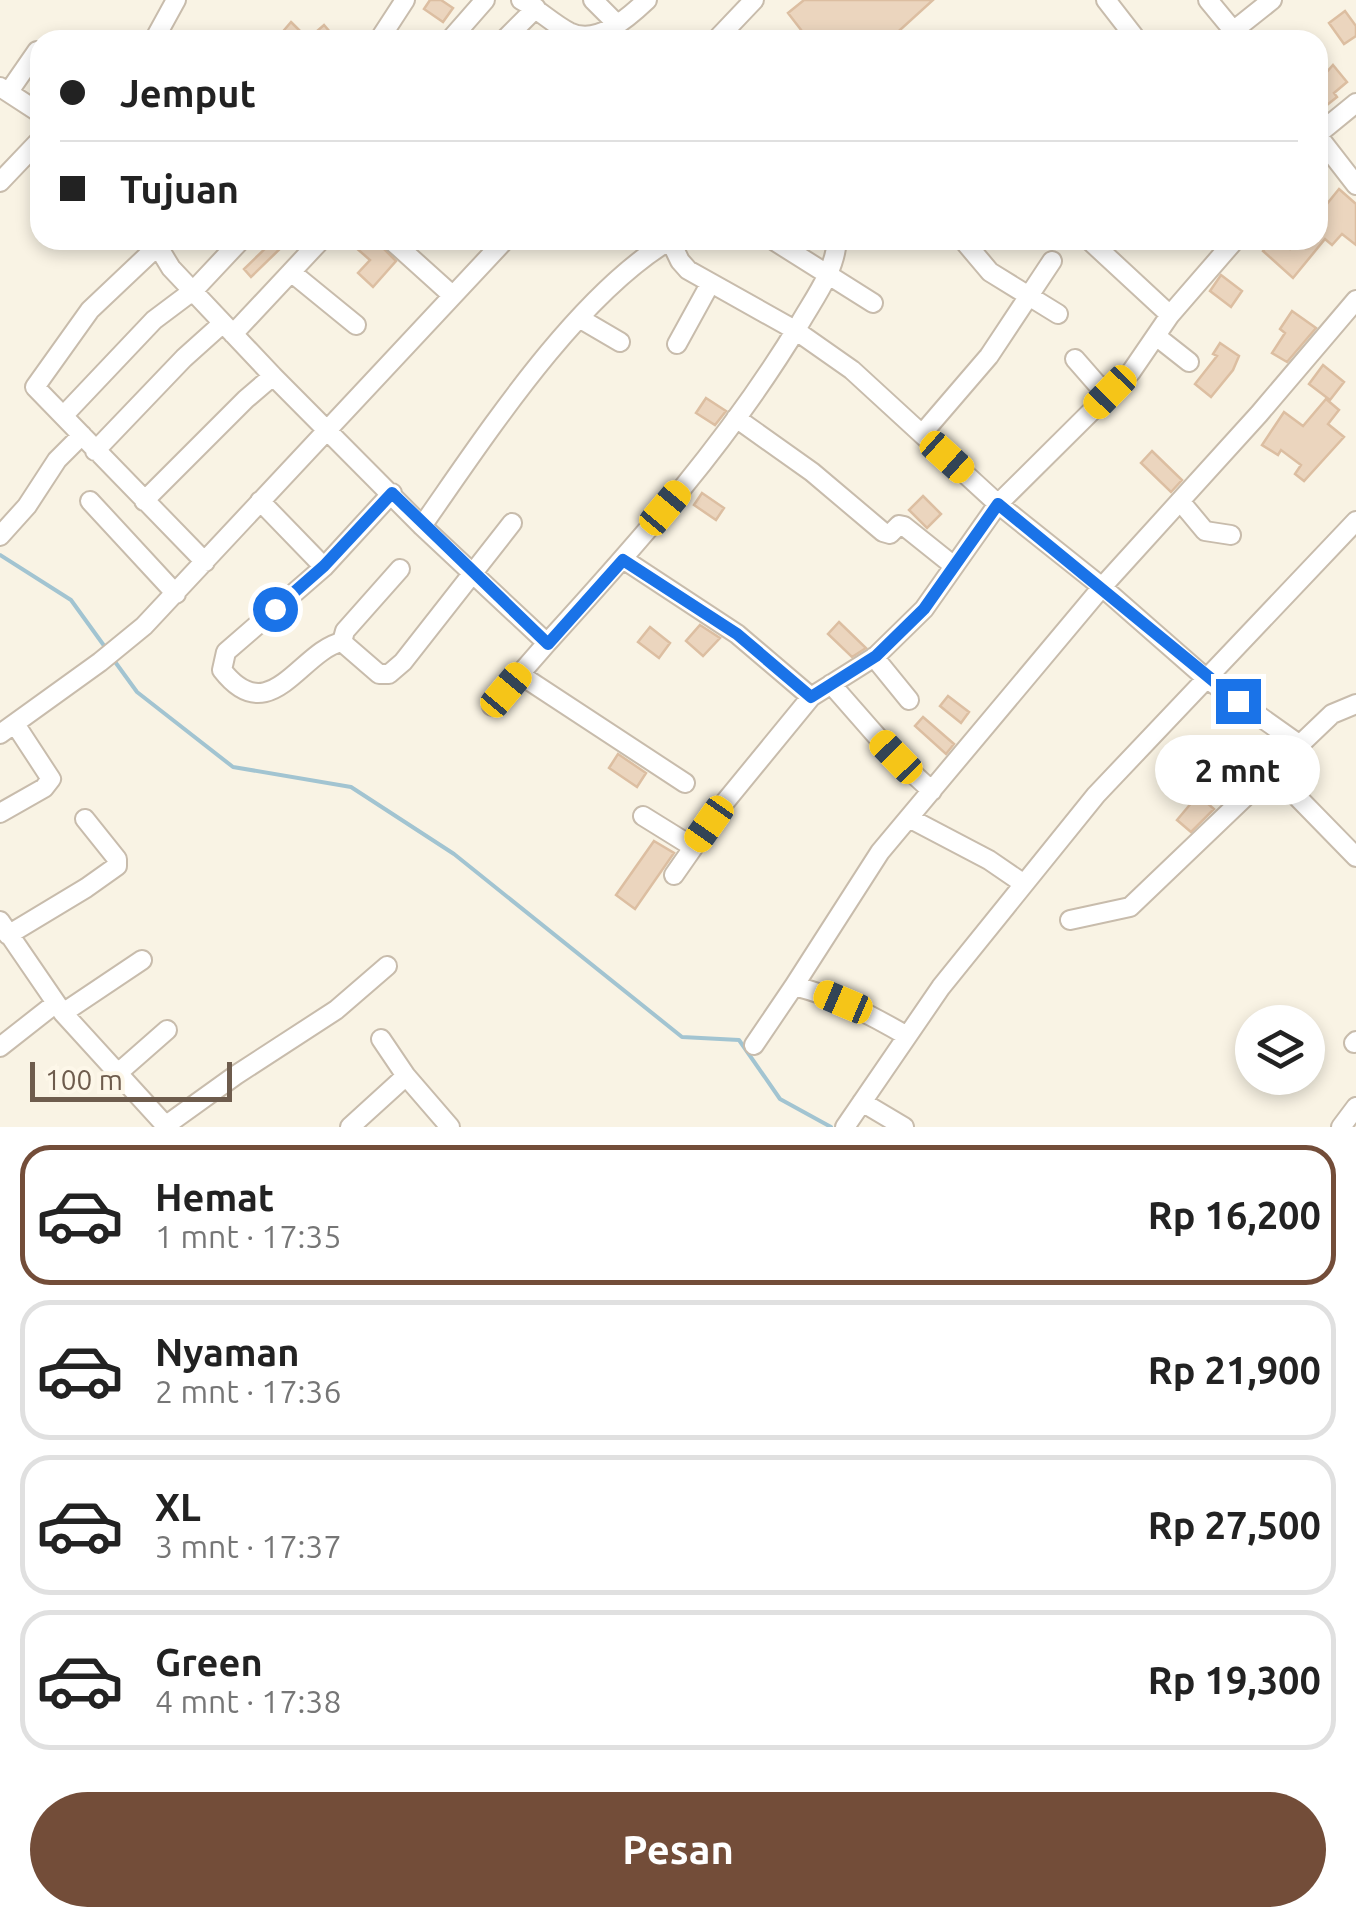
<!DOCTYPE html>
<html lang="id">
<meta charset="utf-8">
<style>
:root{--surface:#fff;--page:#f2f2f2;--text:#222;--muted:#767676;--line:#e0e0e0;--accent:#734d39}
body{margin:0;font-family:Ubuntu,sans-serif;background:var(--page);color:var(--text);height:100vh;display:flex;flex-direction:column;font-size:38px;white-space:nowrap}
*{box-sizing:border-box;margin:0}
p{font-size:32px;color:var(--muted)}
.icon{flex:none;width:55px;height:55px;fill:none;stroke:currentColor;stroke-width:2;stroke-linecap:round;stroke-linejoin:round}
.map{position:relative;height:1127px;overflow:hidden}
.drawer{display:flex;flex-direction:column;background:var(--surface);flex:1}
.drawer>*{flex:none}
.banner{position:absolute;left:30px;top:30px;width:1298px;height:220px;border-radius:30px;box-shadow:0 5px 15px #0003;display:grid;align-content:center;height:220px;padding:0 30px;background:var(--surface)}
.controls{position:absolute;left:1235px;top:1005px;display:grid;gap:20px}
.controls a{display:grid;place-items:center;width:90px;height:90px;border-radius:50%;background:var(--surface);box-shadow:0 5px 15px #0003;font-size:50px}
.scale{position:absolute;left:30px;bottom:25px;width:202px;box-sizing:border-box;padding-left:10px;border:5px solid #6e5c4d;border-top:0;font-size:28px;line-height:35px;white-space:nowrap;color:#6e5c4d;-webkit-text-stroke:8px #fdf7e9;paint-order:stroke}
.end{position:absolute;width:45px;height:45px;margin:-22px;border:12px solid #1a73e8;background:#fff;box-shadow:0 0 0 5px #fff}
.from{border-radius:50%}
.bubble{position:absolute;height:70px;border-radius:35px;background:var(--surface);box-shadow:0 5px 15px #0003;font-size:32px;font-weight:600;line-height:70px;text-align:center}
.car{position:absolute;width:30px;height:60px;margin:-30px -15px;border-radius:12px;box-shadow:0 0 8px 2px #0007;background:linear-gradient(#f5c518 24%,#345 0 40%,#f5c518 0 76%,#345 0 86%,#f5c518 0)}
.banner b{display:flex;align-items:center;gap:35px;height:95px;font-size:38px}
.banner b+b{border-top:2px solid var(--line)}
.banner i{width:25px;height:25px;background:var(--text)}
ul{padding:18px 0 0;list-style:none}
li{display:flex;align-items:center;gap:30px;height:140px;margin:0 20px 15px;padding:0 10px;border:5px solid var(--line);border-radius:30px}
li div{flex:1}
li b{display:block;font-size:38px}
li em{font-style:normal;font-weight:600}
li.on{border-color:var(--accent)}
li>.icon{width:90px;height:90px;stroke-width:1.5}
.action{display:flex;gap:20px;margin-top:auto;padding:20px 30px}
.action a{flex:1;height:115px;border-radius:60px;background:var(--accent);color:#fff;font-size:40px;font-weight:600;line-height:115px;text-align:center}
.map>svg:first-child{display:block}
.lines{fill:none;stroke-linecap:round;stroke-linejoin:round}
.stream{stroke:#a2c4d1;stroke-width:4}
.building{fill:#ebd5be;stroke:#dcbea1;stroke-width:2.5}
.minor-casing{stroke:#c8bcac;stroke-width:22}
.minor{stroke:#fff;stroke-width:18}
.route{stroke:#1a73e8;stroke-width:12}
</style>
<div class="map">
<svg width="1356" height="1127" viewBox="0 0 1356 1127">
<rect width="100%" height="100%" fill="#f9f3e4"/>
<g class="lines">
<path class="stream" d="M0,555L71,600L105,647
M113,659L137,692L233,767L351,787L454,854L682,1037L739,1040L780,1099L831,1127"/>
</g>
<path class="building" d="M430,0H441L453,8L443,22L424,9Z
M804,0H933L889,40H815L809,32L805,35L788,13Z
M1345,11L1356,26V36L1344,44L1329,23Z
M291,22L308,39L324,25L337,40H285L280,35Z
M1333,65L1347,82L1334,93L1337,97L1322,109L1318,103V82Z
M1339,189L1356,204V245L1342,234L1332,245L1325,239L1293,278L1263,251L1271,240H1277L1290,249L1297,240H1318V215Z
M274,240H289L251,277L244,269Z
M347,240H375L396,261L373,287L358,273L370,260Z
M1221,275L1242,291L1231,307L1210,291Z
M1292,311L1316,328L1287,362L1272,353L1285,333L1280,329Z
M1220,343L1239,356L1233,370L1211,397L1195,384L1217,356L1213,354Z
M1323,365L1344,382L1330,400L1309,384Z
M706,398L726,411L715,425L696,413Z
M1326,399L1339,410L1328,424L1344,437L1304,481L1295,474L1301,465L1281,450L1278,455L1262,445L1284,412L1303,426Z
M1152,451L1182,480L1171,492L1141,463Z
M702,493L724,508L716,520L694,505Z
M923,496L941,514L927,528L909,510Z
M839,622L866,648L852,657L828,634Z
M700,625L720,638L703,656L686,641Z
M650,627L670,643L659,658L638,642Z
M948,696L969,712L961,723L940,706Z
M923,717L954,744L946,754L915,726Z
M618,754L646,773L637,787L609,768Z
M1198,795L1214,809L1191,832L1177,820Z
M654,841L674,853L635,909L616,895Z"/>
<g class="lines">
<defs>
<path id="minor" d="M521,0C538,9 552,23 569,32C597,46 628,18 647,0
M593,0L618,25
M1106,0L1137,40
M1208,0L1241,40
M1233,31L1272,0
M154,40L176,0
M379,40L405,0
M450,40L485,0
M504,40L536,8
M716,40L754,0
M0,87L40,113
M10,90L37,51
M1318,134L1356,103
M1318,136L1356,185
M0,182L40,140
M154,240L171,268L273,376L422,526L547,643C638,543 730,440 800,323C815,297 835,271 837,240
M164,240L90,310L35,387L205,562
M391,240L452,295
M670,240L680,261L688,270L795,330L852,370L998,504L1102,587L1207,679L1300,745
M773,240L873,303
M963,240L990,272L1058,314
M1089,240L1170,315
M291,272L356,325
M579,318L620,342
M233,334L321,240
M1156,336L1189,362
M677,344L710,284
M1075,359L1096,383L1110,393
M64,415L154,320L194,290L241,240
M736,418L812,472L883,532L890,534L899,525L904,526L954,566
M922,434L989,356L1052,261
M95,451L184,358L223,323
M392,493L324,567L226,652L222,670C270,732 301,650 342,642L379,674H389L403,662L512,523
M90,501L176,594
M144,501L246,399L273,376
M260,501L324,567
M1180,501L1205,531L1231,535
M422,526C486,435 575,297 670,240
M0,536L27,506L57,460L82,435
M623,559L737,634L811,697
M342,642L345,631L400,569
M874,657L909,700
M519,674L685,783
M831,684L895,757L932,791
M492,706L547,643
M0,734L100,662L144,626L505,240
M1272,771L1356,857
M0,813L44,788L51,779L15,724
M643,816L693,847
M909,818L989,860L1024,884
M674,875L725,802L811,697L876,656L924,609L998,504L1131,372L1170,315L1235,240
M1070,920L1130,907L1332,714L1356,704
M0,921L63,1013L167,1127
M8,935L86,888L117,866V859L85,819
M63,1013L142,960
M907,1036C871,1015 835,996 794,986L880,852L1102,587L1259,414L1356,300
M381,1039L406,1076L450,1127
M1354,1043L1356,1041
M754,1045L794,986
M0,1047L56,1003
M118,1073L167,1030
M862,1102L904,1127
M165,1126L236,1075L336,1010L387,966
M350,1127L406,1076
M845,1127L941,987L1096,795L1356,521
M1341,1127L1356,1107"/>
</defs>
<use href="#minor" class="minor-casing"/>
<use href="#minor" class="minor"/>
</g>
<g class="lines">
<path class="route" d="M275,609L324,566L392,493L548,644L623,560L737,634L811,697L876,656L924,609L998,504L1238,701"/>
</g>
</svg>
<div class="controls">
<a><svg class="icon" aria-label="layers" viewBox="0 0 24 24"><path d="M12 4l9 5-9 5-9-5zM3 14l9 5 9-5"/></svg></a>
</div>
<div class="scale">100 m</div>
<i class="end from" style="left:275px;top:609px"></i>
<i class="end" style="left:1238px;top:701px"></i>
<div class="bubble" style="left:1155px;top:735px;width:165px">2 mnt</div>
<i class="car" style="left:1110px;top:392px;rotate:224deg"></i>
<i class="car" style="left:947px;top:457px;rotate:132deg"></i>
<i class="car" style="left:665px;top:508px;rotate:40deg"></i>
<i class="car" style="left:506px;top:690px;rotate:40deg"></i>
<i class="car" style="left:896px;top:757px;rotate:316deg"></i>
<i class="car" style="left:709px;top:824px;rotate:215deg"></i>
<i class="car" style="left:843px;top:1002px;rotate:293deg"></i>
<div class="banner">
<b><i class="from"></i>Jemput</b>
<b><i></i>Tujuan</b>
</div>
</div>
<section class="drawer">
<ul>
<li class="on"><svg class="icon" aria-label="car" viewBox="0 0 24 24"><path d="M5 17H2v-5l4-1 3-4h7l3 4 3 1v5h-3M9 17h6M6 11h13"/><circle cx="7" cy="17" r="2"/><circle cx="17" cy="17" r="2"/></svg><div><b>Hemat</b><p>1 mnt · 17:35</p></div><em>Rp 16,200</em></li>
<li><svg class="icon" aria-label="car" viewBox="0 0 24 24"><path d="M5 17H2v-5l4-1 3-4h7l3 4 3 1v5h-3M9 17h6M6 11h13"/><circle cx="7" cy="17" r="2"/><circle cx="17" cy="17" r="2"/></svg><div><b>Nyaman</b><p>2 mnt · 17:36</p></div><em>Rp 21,900</em></li>
<li><svg class="icon" aria-label="car" viewBox="0 0 24 24"><path d="M5 17H2v-5l4-1 3-4h7l3 4 3 1v5h-3M9 17h6M6 11h13"/><circle cx="7" cy="17" r="2"/><circle cx="17" cy="17" r="2"/></svg><div><b>XL</b><p>3 mnt · 17:37</p></div><em>Rp 27,500</em></li>
<li><svg class="icon" aria-label="car" viewBox="0 0 24 24"><path d="M5 17H2v-5l4-1 3-4h7l3 4 3 1v5h-3M9 17h6M6 11h13"/><circle cx="7" cy="17" r="2"/><circle cx="17" cy="17" r="2"/></svg><div><b>Green</b><p>4 mnt · 17:38</p></div><em>Rp 19,300</em></li>
</ul>
<div class="action"><a>Pesan</a></div>
</section>
